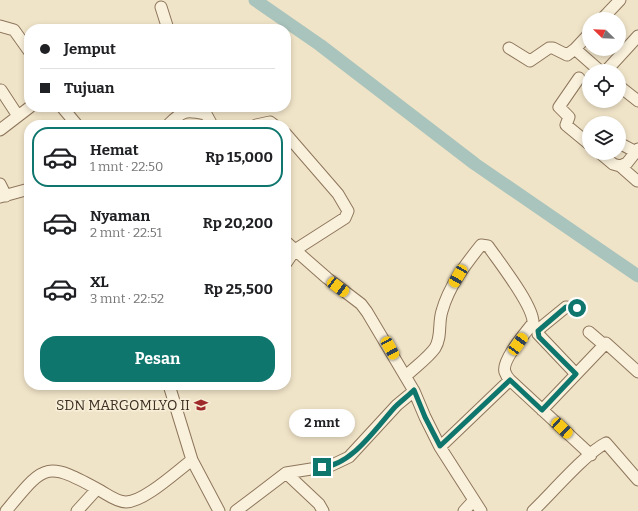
<!DOCTYPE html>
<html lang="id">
<meta charset="utf-8">
<style>
:root{--surface:#fff;--page:#f6f6f6;--text:#202124;--muted:#757577;--line:#e0e0e0;--accent:#0f766e}
body{margin:0;font-family:Bitter,serif;background:var(--page);color:var(--text);height:100vh;display:flex;flex-direction:column;font-size:15px;white-space:nowrap}
*{box-sizing:border-box;margin:0}
p{font-size:13px;color:var(--muted)}
.icon{flex:none;width:22px;height:22px;fill:none;stroke:currentColor;stroke-width:2;stroke-linecap:round;stroke-linejoin:round}
.map{position:relative;flex:1;overflow:hidden}
.sheet{position:absolute;left:24px;top:120px;width:267px;height:270px;display:flex;flex-direction:column;background:var(--surface);border-radius:16px;box-shadow:0 2px 6px #0003}
.sheet>*{flex:none}
.banner{position:absolute;left:24px;top:24px;width:267px;height:88px;border-radius:16px;box-shadow:0 2px 6px #0003;display:grid;align-content:center;height:88px;padding:0 16px;background:var(--surface)}
.needle{width:26px;rotate:293deg}
.buttons{position:absolute;left:582px;top:12px;display:grid;gap:8px}
.buttons a{display:grid;place-items:center;width:44px;height:44px;border-radius:50%;background:var(--surface);box-shadow:0 2px 6px #0003;font-size:20px}
.end{position:absolute;width:18px;height:18px;margin:-9px;border:5px solid #0f766e;background:#fff;box-shadow:0 0 0 2px #fff}
.from{border-radius:50%}
.bubble{position:absolute;height:28px;border-radius:14px;background:var(--surface);box-shadow:0 2px 6px #0003;font-size:13px;font-weight:700;line-height:28px;text-align:center}
.car{position:absolute;width:12px;height:24px;margin:-12px -6px;border-radius:5px;box-shadow:0 0 3px 1px #0007;background:linear-gradient(#f5c518 24%,#345 0 40%,#f5c518 0 76%,#345 0 86%,#f5c518 0)}
.banner b{display:flex;align-items:center;gap:14px;height:38px;font-size:15px}
.banner b+b{border-top:1px solid var(--line)}
.banner i{width:10px;height:10px;background:var(--text)}
ul{padding:7px 0 0;list-style:none}
li{display:flex;align-items:center;gap:12px;height:60px;margin:0 8px 6px;padding:0 8px;border:2px solid transparent;border-radius:16px}
li div{flex:1}
li b{display:block;font-size:15px}
li em{font-style:normal;font-weight:700}
li.active{border-color:var(--accent)}
li>.icon{width:36px;height:36px;stroke-width:1.5}
.cta{display:flex;gap:8px;margin-top:auto;padding:8px 16px}
.cta a{flex:1;height:46px;border-radius:16px;background:var(--accent);color:#fff;font-size:16px;font-weight:700;line-height:46px;text-align:center}
.map>svg:first-child{display:block}
.lines{fill:none;stroke-linecap:round;stroke-linejoin:round}
.river{stroke:#a9c4bc;stroke-width:13}
.minor-casing{stroke:#8d765c;stroke-width:13}
.minor{stroke:#faf1dc;stroke-width:11}
.route{stroke:#0f766e;stroke-width:5}
.labels{text-anchor:middle;dominant-baseline:central;stroke-width:3.5;stroke-linejoin:round;paint-order:stroke}
.poi-label{font-size:14px;fill:#3d2e20;stroke:#f7eed8;text-anchor:end}
</style>
<div class="map">
<svg width="638" height="511" viewBox="0 0 638 511">
<rect width="100%" height="100%" fill="#f0e4c8"/>
<g class="lines">
<path class="river" d="M255,0L320,45L475,164L638,276"/>
<defs>
<path id="minor" d="M161,7L168,29
M602,19L620,0
M0,26L14,30L29,51
M589,34L575,49L600,71
M509,48L530,61L549,48H553L567,55L575,49
M606,71L638,36
M579,78L559,107L569,117L566,125L589,144
M619,86L638,101
M1,90L18,116
M62,107L77,125
M168,125C183,110 185,110 206,114L212,125
M256,125L270,122L274,125
M0,130L30,107
M286,134L338,194L348,211L345,218L295,250L286,263
M619,143L636,152
M600,153L613,164L620,166L627,163L638,149
M620,166L637,181
M0,184L6,196
M0,197L29,189
M286,242L327,278L361,304L367,312L414,391L425,417L440,447L481,511
M589,332L603,344
M576,374L538,334L539,329L566,307L576,308L579,305
M406,376C415,367 428,358 435,348C442,337 438,323 442,311C449,286 465,265 481,245L488,246C499,262 534,306 533,323C526,332 501,361 505,372C506,375 508,378 510,380L591,455
M169,385L192,460L219,511
M542,410L606,343L638,372
M440,447L510,380
M286,473L319,504L323,511
M6,511C45,464 45,460 101,491C108,495 117,502 126,502C144,502 177,471 192,460
M77,511L97,489
M236,511L286,473L330,466L349,457L397,405L414,391
M464,511L474,500
M533,511C550,495 587,452 606,443L638,480"/>
</defs>
<use href="#minor" class="minor-casing"/>
<use href="#minor" class="minor"/>
</g>
<g class="lines">
<path class="route" d="M322,467C351,466 376,428 395,407C401,401 408,396 414,390L425,417L440,446L510,380L542,410L576,374L539,337L538,331L566,307L577,308"/>
</g>
<defs>
<symbol id="school-bare" viewBox="-9 -9 18 18"><path d="M0-5L7-2L0 1L-7-2ZM-4 1L0 2.5L4 1V4Q0 6-4 4Z" fill="#9e2a2b" stroke="#f7eed8" stroke-width="2.5" paint-order="stroke"/></symbol>
</defs>
<g fill-rule="evenodd">
<use href="#school-bare" x="191" y="395" width="20" height="20"/>
</g>
<g class="labels">
<g class="poi-label">
<text x="190" y="405">SDN MARGOMLYO II</text>
</g>
</g>
</svg>
<div class="buttons">
<a><svg class="needle" viewBox="-14 -14 28 28"><path d="M0-13l5 13h-10z" fill="#e53935"/><path d="M0 13l5-13h-10z" fill="#757577"/></svg></a>
<a><svg class="icon" aria-label="locate" viewBox="0 0 24 24"><circle cx="12" cy="12" r="6"/><path d="M12 2v4M12 18v4M2 12h4M18 12h4"/></svg></a>
<a><svg class="icon" aria-label="layers" viewBox="0 0 24 24"><path d="M12 4l9 5-9 5-9-5zM3 14l9 5 9-5"/></svg></a>
</div>
<i class="end from" style="left:577px;top:308px"></i>
<i class="end" style="left:322px;top:467px"></i>
<div class="bubble" style="left:289px;top:409px;width:66px">2 mnt</div>
<i class="car" style="left:458px;top:276px;rotate:210deg"></i>
<i class="car" style="left:338px;top:287px;rotate:127deg"></i>
<i class="car" style="left:518px;top:344px;rotate:36deg"></i>
<i class="car" style="left:390px;top:348px;rotate:151deg"></i>
<i class="car" style="left:562px;top:428px;rotate:133deg"></i>
<div class="banner">
<b><i class="from"></i>Jemput</b>
<b><i></i>Tujuan</b>
</div>
<section class="sheet">
<ul>
<li class="active"><svg class="icon" aria-label="car" viewBox="0 0 24 24"><path d="M5 17H2v-5l4-1 3-4h7l3 4 3 1v5h-3M9 17h6M6 11h13"/><circle cx="7" cy="17" r="2"/><circle cx="17" cy="17" r="2"/></svg><div><b>Hemat</b><p>1 mnt · 22:50</p></div><em>Rp 15,000</em></li>
<li><svg class="icon" aria-label="car" viewBox="0 0 24 24"><path d="M5 17H2v-5l4-1 3-4h7l3 4 3 1v5h-3M9 17h6M6 11h13"/><circle cx="7" cy="17" r="2"/><circle cx="17" cy="17" r="2"/></svg><div><b>Nyaman</b><p>2 mnt · 22:51</p></div><em>Rp 20,200</em></li>
<li><svg class="icon" aria-label="car" viewBox="0 0 24 24"><path d="M5 17H2v-5l4-1 3-4h7l3 4 3 1v5h-3M9 17h6M6 11h13"/><circle cx="7" cy="17" r="2"/><circle cx="17" cy="17" r="2"/></svg><div><b>XL</b><p>3 mnt · 22:52</p></div><em>Rp 25,500</em></li>
</ul>
<div class="cta"><a>Pesan</a></div>
</section>
</div>
